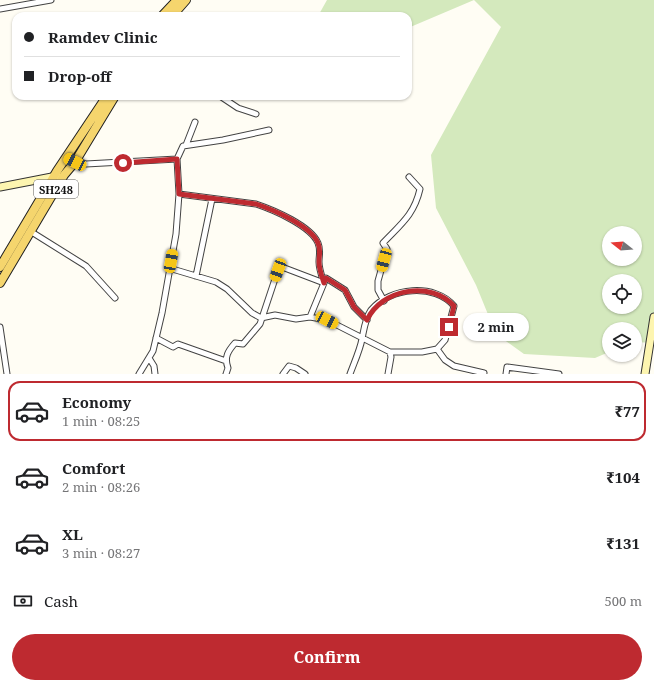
<!DOCTYPE html>
<meta charset="utf-8">
<style>
:root{--surface:#fff;--page:#f6f6f6;--text:#202124;--muted:#757577;--line:#e0e0e0;--accent:#be2a30}
body{margin:0;font-family:"Noto Serif",serif;background:var(--page);color:var(--text);height:100vh;display:flex;flex-direction:column;font-size:15px;white-space:nowrap}
*{box-sizing:border-box;margin:0}
p{font-size:13px;color:var(--muted)}
.icon{flex:none;width:22px;height:22px;fill:none;stroke:currentColor;stroke-width:2;stroke-linecap:round;stroke-linejoin:round}
.map{position:relative;height:374px;overflow:hidden}
.details{display:flex;flex-direction:column;background:var(--surface);flex:1}
.details>*{flex:none}
.hud{position:absolute;left:12px;top:12px;width:400px;height:88px;border-radius:12px;box-shadow:0 1px 3px #0004;display:grid;align-content:center;height:88px;padding:0 12px;background:var(--surface)}
.needle{width:26px;rotate:287deg}
.controls{position:absolute;left:602px;top:226px;display:grid;gap:8px}
.controls a{display:grid;place-items:center;width:40px;height:40px;border-radius:50%;background:var(--surface);box-shadow:0 1px 3px #0004;font-size:20px}
.end{position:absolute;width:18px;height:18px;margin:-9px;border:5px solid #be2a30;background:#fff;box-shadow:0 0 0 2px #fff}
.from{border-radius:50%}
.bubble{position:absolute;height:28px;border-radius:14px;background:var(--surface);box-shadow:0 1px 3px #0004;font-size:13px;font-weight:700;line-height:28px;text-align:center}
.car{position:absolute;width:12px;height:24px;margin:-12px -6px;border-radius:5px;box-shadow:0 0 3px 1px #0007;background:linear-gradient(#f5c518 24%,#345 0 40%,#f5c518 0 76%,#345 0 86%,#f5c518 0)}
.hud b{display:flex;align-items:center;gap:14px;height:38px;font-size:15px}
.hud b+b{border-top:1px solid var(--line)}
.hud i{width:10px;height:10px;background:var(--text)}
ul{padding:7px 0 0;list-style:none}
li{display:flex;align-items:center;gap:12px;height:60px;margin:0 8px 6px;padding:0 4px;border:2px solid transparent;border-radius:12px}
li div{flex:1}
li b{display:block;font-size:15px}
li em{font-style:normal;font-weight:700}
li.on{border-color:var(--accent)}
li>.icon{width:36px;height:36px;stroke-width:1.5}
.pay{display:flex;align-items:center;gap:10px;height:44px;padding:0 12px;font-size:15px}
.pay p{margin-inline-start:auto}
.primary-button{display:flex;gap:8px;margin-top:auto;padding:8px 12px}
.primary-button a{flex:1;height:46px;border-radius:24px;background:var(--accent);color:#fff;font-size:16px;font-weight:700;line-height:46px;text-align:center}
.map>svg:first-child{display:block}
.green{fill:#d4e9bd;fill-rule:evenodd}
.lines{fill:none;stroke-linecap:round;stroke-linejoin:round}
.street-casing{stroke:#434343;stroke-width:7}
.secondary-casing{stroke:#323232;stroke-width:9}
.primary-casing{stroke:#212121;stroke-width:10}
.street{stroke:#fff;stroke-width:5}
.secondary{stroke:#fdf5b0;stroke-width:7}
.primary{stroke:#f5d56d;stroke-width:8}
.route{stroke:#be2a30;stroke-width:5}
.labels{text-anchor:middle;dominant-baseline:central;stroke-width:4;stroke-linejoin:round;paint-order:stroke}
.shield{fill:#fff;stroke:#585858;stroke-width:1}
.shield-label{font-size:11px;font-weight:bold;fill:#101010}
</style>
<div class="map">
<svg width="654" height="374" viewBox="0 0 654 374">
<rect width="100%" height="100%" fill="#fffdf4"/>
<path class="green" d="M327,0H654V343L635,342V329H609V352L595,358L524,354L496,334L476,285L436,208L431,155L501,27L474,0L408,28V16H318ZM609,233H635V259H609ZM609,281H635V307H609Z"/>
<g class="lines">
<defs>
<path id="street" d="M0,9L51,0
M220,96L238,108L256,114
M186,145L195,122
M66,157L86,164L177,159
M179,194L256,204C274,210 311,226 318,243C321,250 319,255 319,262C319,269 322,277 324,283L326,278L345,290L354,307L367,320
M30,231L86,266L115,298
M169,268L216,282L227,289L252,313L261,318L275,315L296,319L310,317L327,320L390,352H422L437,349
M196,276L212,199
M384,301L378,290V281L387,249L383,243C401,224 414,215 420,189L409,177
M0,327L7,374
M156,338L173,347L178,344L226,361
M149,358L154,366L155,374
M139,374L153,351L162,313L176,234L179,194L177,159L183,146L223,140L269,130
M226,374L228,368C224,357 228,351 235,343L243,344L260,324L278,270L282,267L324,283L310,317
M283,374L289,366L296,368L305,374
M350,374C354,363 360,350 362,339C364,329 365,319 371,310C390,287 435,283 454,306L445,340L437,349L445,360L454,366L484,373
M388,374L391,357L390,352
M506,374L507,367L559,374"/>
<path id="secondary" d="M0,187L57,176
M645,374L654,317"/>
<path id="primary" d="M162,16L177,0
M172,16L186,0
M0,267L57,171L107,96
M0,283L64,175L75,162L115,96"/>
</defs>
<use href="#street" class="street-casing"/>
<use href="#secondary" class="secondary-casing"/>
<use href="#primary" class="primary-casing"/>
<use href="#street" class="street"/>
<use href="#secondary" class="secondary"/>
<use href="#primary" class="primary"/>
</g>
<g class="lines">
<path class="route" d="M123,163L177,159L179,194L256,204C274,210 311,226 318,243C321,250 319,255 319,262C319,269 322,277 324,283L326,278L345,290L354,307L367,320C381,289 431,280 454,306L449,327"/>
</g>
<g class="labels">
<rect class="shield" x="34" y="180" width="44" height="18" rx="3"/>
<g class="shield-label">
<text x="56" y="189">SH248</text>
</g>
</g>
</svg>
<div class="controls">
<a><svg class="needle" viewBox="-14 -14 28 28"><path d="M0-13l5 13h-10z" fill="#e53935"/><path d="M0 13l5-13h-10z" fill="#757577"/></svg></a>
<a><svg class="icon" aria-label="locate" viewBox="0 0 24 24"><circle cx="12" cy="12" r="6"/><path d="M12 2v4M12 18v4M2 12h4M18 12h4"/></svg></a>
<a><svg class="icon" aria-label="layers" viewBox="0 0 24 24"><path d="M12 4l9 5-9 5-9-5zM3 14l9 5 9-5"/></svg></a>
</div>
<i class="end from" style="left:123px;top:163px"></i>
<i class="end" style="left:449px;top:327px"></i>
<div class="bubble" style="left:463px;top:313px;width:66px">2 min</div>
<i class="car" style="left:75px;top:162px;rotate:297deg"></i>
<i class="car" style="left:384px;top:260px;rotate:195deg"></i>
<i class="car" style="left:171px;top:261px;rotate:10deg"></i>
<i class="car" style="left:278px;top:270px;rotate:200deg"></i>
<i class="car" style="left:327px;top:320px;rotate:117deg"></i>
<div class="hud">
<b><i class="from"></i>Ramdev Clinic</b>
<b><i></i>Drop-off</b>
</div>
</div>
<section class="details">
<ul>
<li class="on"><svg class="icon" aria-label="car" viewBox="0 0 24 24"><path d="M5 17H2v-5l4-1 3-4h7l3 4 3 1v5h-3M9 17h6M6 11h13"/><circle cx="7" cy="17" r="2"/><circle cx="17" cy="17" r="2"/></svg><div><b>Economy</b><p>1 min · 08:25</p></div><em>₹77</em></li>
<li><svg class="icon" aria-label="car" viewBox="0 0 24 24"><path d="M5 17H2v-5l4-1 3-4h7l3 4 3 1v5h-3M9 17h6M6 11h13"/><circle cx="7" cy="17" r="2"/><circle cx="17" cy="17" r="2"/></svg><div><b>Comfort</b><p>2 min · 08:26</p></div><em>₹104</em></li>
<li><svg class="icon" aria-label="car" viewBox="0 0 24 24"><path d="M5 17H2v-5l4-1 3-4h7l3 4 3 1v5h-3M9 17h6M6 11h13"/><circle cx="7" cy="17" r="2"/><circle cx="17" cy="17" r="2"/></svg><div><b>XL</b><p>3 min · 08:27</p></div><em>₹131</em></li>
</ul>
<div class="pay"><svg class="icon" aria-label="cash" viewBox="0 0 24 24"><path d="M3 7h18v10H3z"/><circle cx="12" cy="12" r="2"/></svg>Cash<p>500 m</p></div>
<div class="primary-button"><a>Confirm</a></div>
</section>
